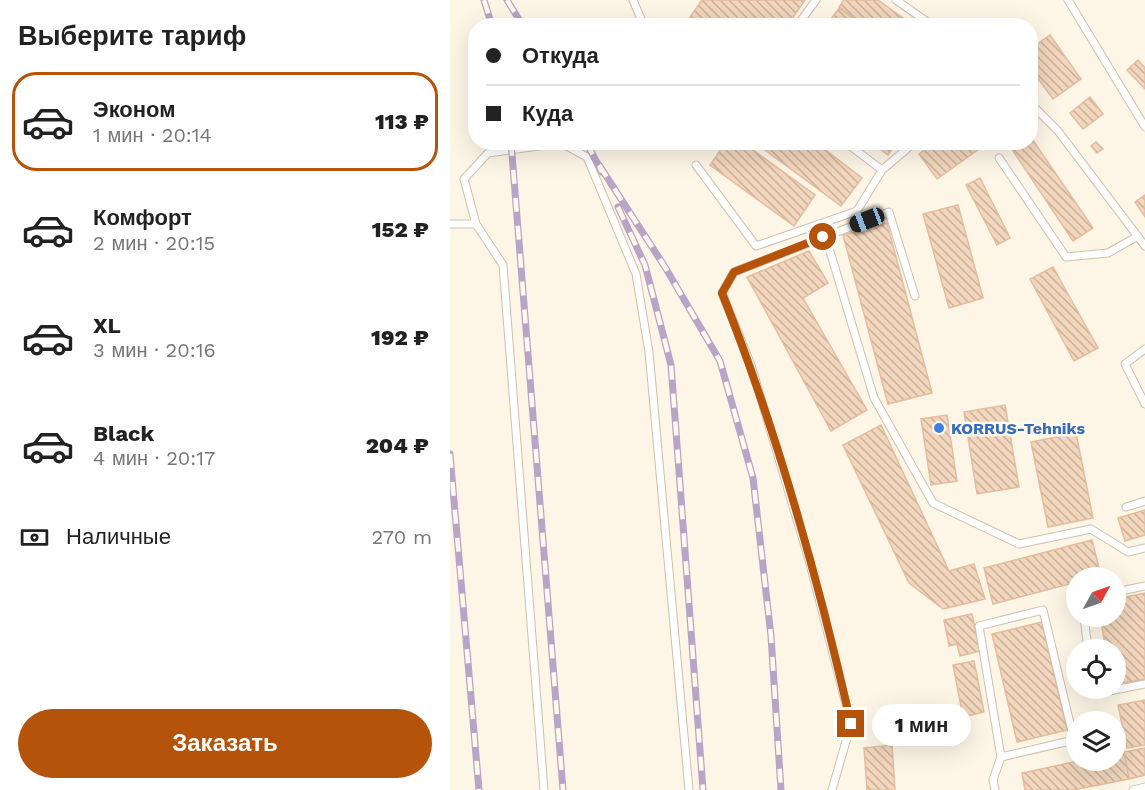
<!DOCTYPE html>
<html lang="ru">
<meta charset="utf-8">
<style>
:root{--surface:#fff;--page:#f6f6f6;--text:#222;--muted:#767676;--line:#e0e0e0;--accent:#b45309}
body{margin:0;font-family:"Work Sans",sans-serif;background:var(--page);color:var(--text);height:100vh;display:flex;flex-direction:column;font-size:22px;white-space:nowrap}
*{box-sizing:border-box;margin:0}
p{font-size:20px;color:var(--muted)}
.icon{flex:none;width:33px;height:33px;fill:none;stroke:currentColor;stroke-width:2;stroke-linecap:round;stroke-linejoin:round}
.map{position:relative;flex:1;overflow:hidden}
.side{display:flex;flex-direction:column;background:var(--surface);width:450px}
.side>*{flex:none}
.top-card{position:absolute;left:18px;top:18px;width:570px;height:132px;border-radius:24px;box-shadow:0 6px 24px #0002;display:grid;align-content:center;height:132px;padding:0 18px;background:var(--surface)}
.needle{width:39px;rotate:50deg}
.controls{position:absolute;left:616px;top:567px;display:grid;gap:12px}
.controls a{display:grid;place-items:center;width:60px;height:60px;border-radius:50%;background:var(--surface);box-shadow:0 6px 24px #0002;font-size:30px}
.end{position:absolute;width:27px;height:27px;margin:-14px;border:8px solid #b45309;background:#fff;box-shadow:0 0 0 3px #fff}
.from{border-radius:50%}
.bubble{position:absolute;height:42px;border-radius:21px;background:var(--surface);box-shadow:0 6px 24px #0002;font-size:20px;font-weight:800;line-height:42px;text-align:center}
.car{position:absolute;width:18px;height:36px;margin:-18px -9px;border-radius:8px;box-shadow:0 0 4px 2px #0007;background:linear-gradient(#222 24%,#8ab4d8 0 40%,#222 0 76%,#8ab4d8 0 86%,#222 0)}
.top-card b{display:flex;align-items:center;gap:21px;height:57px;font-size:22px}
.top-card b+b{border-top:2px solid var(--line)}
.top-card i{width:15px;height:15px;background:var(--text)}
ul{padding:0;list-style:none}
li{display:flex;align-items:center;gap:18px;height:99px;margin:0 12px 9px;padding:0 6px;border:3px solid transparent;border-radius:24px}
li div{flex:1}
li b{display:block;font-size:22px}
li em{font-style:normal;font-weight:800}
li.selected{border-color:var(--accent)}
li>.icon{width:54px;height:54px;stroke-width:1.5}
h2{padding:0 18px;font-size:27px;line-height:72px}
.pay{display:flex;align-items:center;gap:15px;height:66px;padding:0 18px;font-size:22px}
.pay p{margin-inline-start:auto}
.action{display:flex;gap:12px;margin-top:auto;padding:12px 18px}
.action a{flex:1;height:69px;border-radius:36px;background:var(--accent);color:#fff;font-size:24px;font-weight:800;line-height:69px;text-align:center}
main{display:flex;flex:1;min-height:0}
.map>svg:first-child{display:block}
.building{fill:url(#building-back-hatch);stroke:#e5bd9d;stroke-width:1.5}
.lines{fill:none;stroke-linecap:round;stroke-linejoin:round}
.lane-casing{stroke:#d0c0ae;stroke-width:9}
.lane{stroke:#fff;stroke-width:7}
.rail-casing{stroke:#b9a4c7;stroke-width:7}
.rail{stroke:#fff9ed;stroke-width:4.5;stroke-dasharray:14;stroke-linecap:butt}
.route{stroke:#b45309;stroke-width:8}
.shop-dot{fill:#3f7fe0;stroke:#fff9ed;stroke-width:2}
.labels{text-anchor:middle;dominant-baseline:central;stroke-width:5;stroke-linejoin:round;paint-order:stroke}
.shop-label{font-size:16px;font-weight:bold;fill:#366cbe;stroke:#fff9ed;text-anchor:start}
</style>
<main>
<section class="side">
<h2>Выберите тариф</h2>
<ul>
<li class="selected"><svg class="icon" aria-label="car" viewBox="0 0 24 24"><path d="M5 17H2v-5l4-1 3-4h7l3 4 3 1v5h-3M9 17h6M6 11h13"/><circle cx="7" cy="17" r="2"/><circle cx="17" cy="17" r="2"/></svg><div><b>Эконом</b><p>1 мин · 20:14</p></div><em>113 ₽</em></li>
<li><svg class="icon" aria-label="car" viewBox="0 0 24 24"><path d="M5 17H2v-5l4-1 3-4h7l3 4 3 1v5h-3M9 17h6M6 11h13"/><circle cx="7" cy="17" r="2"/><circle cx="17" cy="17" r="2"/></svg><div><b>Комфорт</b><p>2 мин · 20:15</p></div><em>152 ₽</em></li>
<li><svg class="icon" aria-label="car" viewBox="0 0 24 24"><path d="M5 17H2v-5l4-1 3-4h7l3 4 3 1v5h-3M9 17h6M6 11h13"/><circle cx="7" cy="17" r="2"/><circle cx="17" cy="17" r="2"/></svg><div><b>XL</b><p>3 мин · 20:16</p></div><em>192 ₽</em></li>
<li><svg class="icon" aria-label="car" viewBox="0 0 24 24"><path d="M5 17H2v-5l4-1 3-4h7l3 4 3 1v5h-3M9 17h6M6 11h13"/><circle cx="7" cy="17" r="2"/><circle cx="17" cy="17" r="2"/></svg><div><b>Black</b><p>4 мин · 20:17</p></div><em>204 ₽</em></li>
</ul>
<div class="pay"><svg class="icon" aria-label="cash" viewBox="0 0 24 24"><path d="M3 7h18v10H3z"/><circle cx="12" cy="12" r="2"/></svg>Наличные<p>270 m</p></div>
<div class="action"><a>Заказать</a></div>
</section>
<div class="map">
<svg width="695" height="790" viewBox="0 0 695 790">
<defs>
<pattern id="building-back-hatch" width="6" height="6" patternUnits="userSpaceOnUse" patternTransform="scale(1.5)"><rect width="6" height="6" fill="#f2d6bd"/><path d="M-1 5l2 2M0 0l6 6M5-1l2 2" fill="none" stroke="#c9b19c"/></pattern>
</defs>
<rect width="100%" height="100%" fill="#fdf5e6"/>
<path class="building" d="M252,0H355L337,26H234Z
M394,0H428L464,26H416L389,7Z
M389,8L412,25V26H376Z
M600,35L631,79L603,99L580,68V49Z
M688,60L695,68V89L677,70Z
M640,97L653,114L633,129L620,113Z
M580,136L643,228L623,241L557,142H580Z
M276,142H292L365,195L344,226L260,165Z
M304,142H365L412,178L391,206Z
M421,142H447L438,155Z
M485,142H535L536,144L487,179L469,154Z
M646,142L653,149L647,153L641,146Z
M530,178L560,238L547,245L516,185Z
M695,195V217L685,202Z
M508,205L533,298L499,308L473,214Z
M437,223L482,393L438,404L393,235Z
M359,251L378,283L353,298L417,410L381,431L297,277Z
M603,267L648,348L624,361L580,279Z
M555,405L569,487L527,494L514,412Z
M497,415L507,481L481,485L471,419Z
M431,425L499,571L524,564L535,599L493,609L459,583L393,445Z
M626,433L643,518L598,527L581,442Z
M695,510V535L675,541L668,518Z
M642,540L651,576L627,578V582L543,604L534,568Z
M695,593V679L666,684V650H656L650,616H666V599Z
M522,614L530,651L510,656L507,644L499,646L494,620Z
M592,622L617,730L567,742L542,634Z
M524,661L534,712L513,717L503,665Z
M695,700V745L677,748L668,705Z
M442,745L445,790H417L414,748Z
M695,748V775L679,779L674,752Z
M674,752L679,779L623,790H575L572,773L633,760H666V754Z"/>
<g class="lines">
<defs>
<path id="lane" d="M183,0L194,26
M446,0L483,26
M618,0L695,127
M347,26L366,0
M580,103L608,131L695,246
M395,142L432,170
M549,158L616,257L658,253L688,236
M246,165L306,246L407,211L432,170L465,142
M0,224H26L14,179L38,153L111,143L137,157L186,274L199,352L239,790
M26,224L53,265L94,790
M379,248L424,398L483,503L569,544L641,529L678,552L695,548
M695,349L675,364L695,404
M676,507L695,501
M666,592L695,586
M634,616L638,650
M647,688L649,693L695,684
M382,790L401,724L359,560L301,365L272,293L284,272L439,212L465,296
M545,790L543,780L551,757L529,626L593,610L624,740L551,757
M683,790L695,787"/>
</defs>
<use href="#lane" class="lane-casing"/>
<use href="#lane" class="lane"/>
<defs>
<path id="rail" d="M34,0L42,26
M57,0L73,26
M61,142L113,790
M136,142L152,172
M149,165L215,267L270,361L303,478L321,636L331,790
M168,207L195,265L221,365L253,790
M0,454L29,790"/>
</defs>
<use href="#rail" class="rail-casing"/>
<use href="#rail" class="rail"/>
</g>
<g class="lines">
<path class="route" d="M373,237L284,272L272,293C327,431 368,578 401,724"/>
</g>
<circle class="shop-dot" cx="489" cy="428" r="6"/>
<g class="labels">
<g class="shop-label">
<text x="501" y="428">KORRUS-Tehniks</text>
</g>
</g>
</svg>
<div class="controls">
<a><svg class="needle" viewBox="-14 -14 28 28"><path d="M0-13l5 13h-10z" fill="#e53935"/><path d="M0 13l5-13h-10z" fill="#767676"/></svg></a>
<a><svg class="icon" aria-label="locate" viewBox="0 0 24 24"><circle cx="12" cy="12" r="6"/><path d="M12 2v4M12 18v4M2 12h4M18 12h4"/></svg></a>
<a><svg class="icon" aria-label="layers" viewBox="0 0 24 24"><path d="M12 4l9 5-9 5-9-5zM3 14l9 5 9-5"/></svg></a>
</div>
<i class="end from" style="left:373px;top:237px"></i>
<i class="end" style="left:401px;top:724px"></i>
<div class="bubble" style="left:422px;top:704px;width:99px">1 мин</div>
<i class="car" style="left:417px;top:220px;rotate:249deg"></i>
<div class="top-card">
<b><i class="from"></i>Откуда</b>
<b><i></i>Куда</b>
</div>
</div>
</main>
